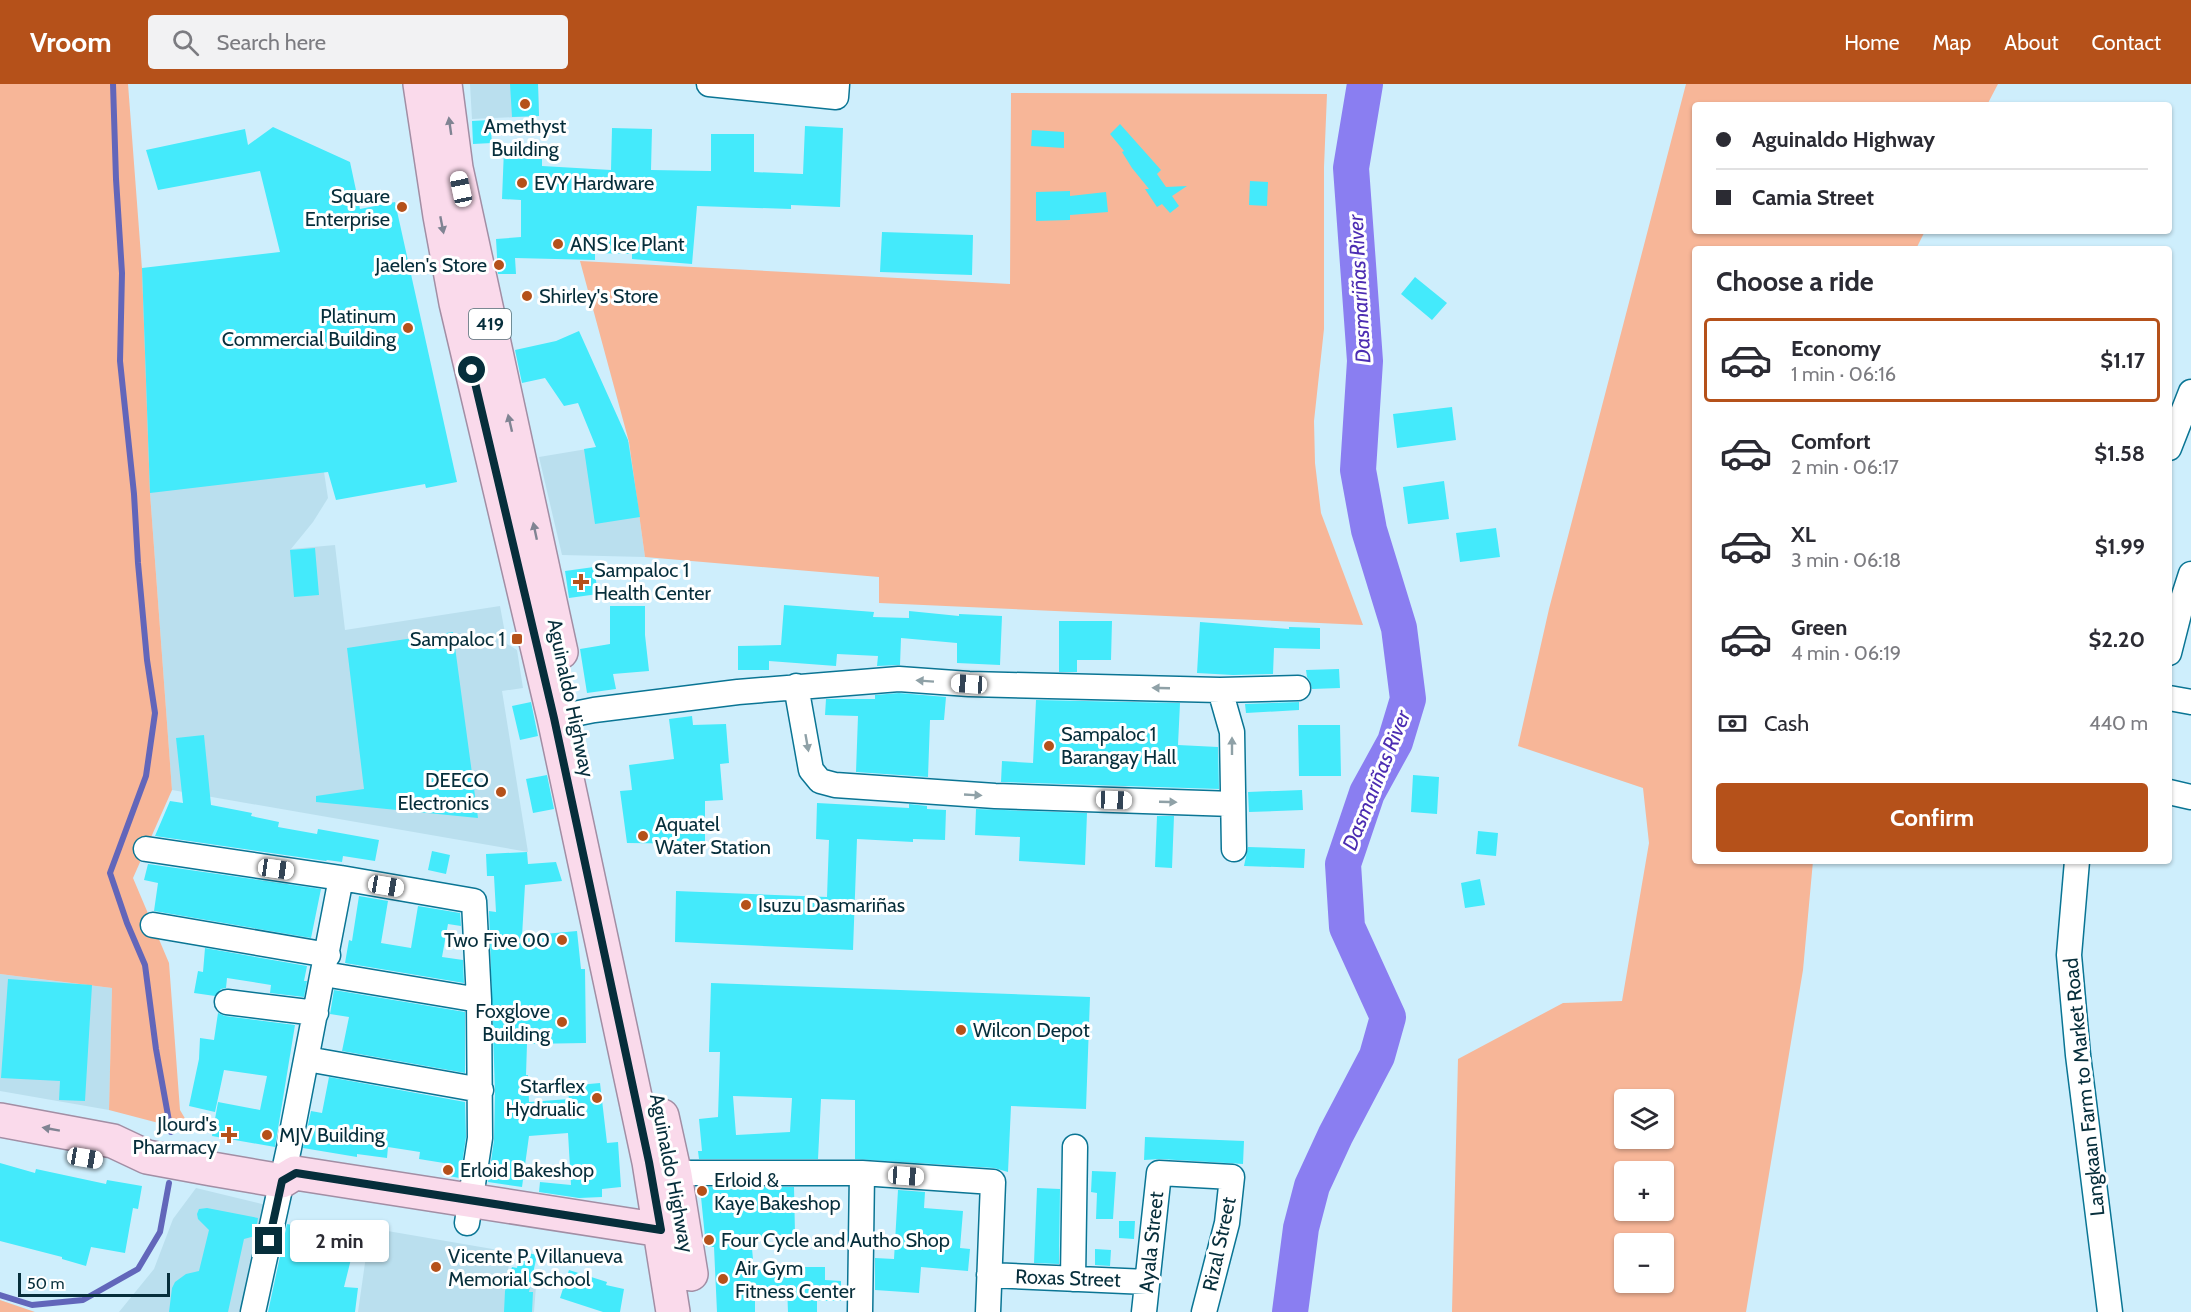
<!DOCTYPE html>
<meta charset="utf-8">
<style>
:root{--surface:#fff;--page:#f2f2f3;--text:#2b2b33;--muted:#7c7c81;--line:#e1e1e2;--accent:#b5511a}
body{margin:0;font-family:Cabin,sans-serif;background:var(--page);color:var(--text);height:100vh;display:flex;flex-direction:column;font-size:22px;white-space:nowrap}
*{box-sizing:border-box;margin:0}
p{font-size:20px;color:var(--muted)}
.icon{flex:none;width:33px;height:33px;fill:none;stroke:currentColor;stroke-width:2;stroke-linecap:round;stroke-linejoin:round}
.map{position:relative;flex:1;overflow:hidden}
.side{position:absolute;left:1692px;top:162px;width:480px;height:618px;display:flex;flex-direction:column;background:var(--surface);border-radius:6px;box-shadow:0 2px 4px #0004}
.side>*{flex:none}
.hud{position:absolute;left:1692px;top:18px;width:480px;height:132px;border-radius:6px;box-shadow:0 2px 4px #0004;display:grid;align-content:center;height:132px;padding:0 24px;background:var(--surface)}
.tools{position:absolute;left:1614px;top:1005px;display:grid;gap:12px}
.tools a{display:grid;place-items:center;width:60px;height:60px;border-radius:6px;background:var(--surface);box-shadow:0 2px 4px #0004;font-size:30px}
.scale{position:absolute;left:18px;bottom:15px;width:152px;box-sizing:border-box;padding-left:6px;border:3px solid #062e3b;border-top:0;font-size:16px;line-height:21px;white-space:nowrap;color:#062e3b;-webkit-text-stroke:4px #fff;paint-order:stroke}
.end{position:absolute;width:27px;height:27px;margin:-14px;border:8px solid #062e3b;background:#fff;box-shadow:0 0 0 3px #fff}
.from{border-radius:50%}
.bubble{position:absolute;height:42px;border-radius:6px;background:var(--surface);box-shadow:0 2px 4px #0004;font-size:20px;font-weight:700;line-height:42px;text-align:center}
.car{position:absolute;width:18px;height:36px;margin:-18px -9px;border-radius:8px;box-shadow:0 0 4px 2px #0007;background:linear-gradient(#fff 24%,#345 0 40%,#fff 0 76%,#345 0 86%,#fff 0)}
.hud b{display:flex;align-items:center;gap:21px;height:57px;font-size:22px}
.hud b+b{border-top:2px solid var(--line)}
.hud i{width:15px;height:15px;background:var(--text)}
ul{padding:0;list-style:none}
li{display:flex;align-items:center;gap:18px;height:84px;margin:0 12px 9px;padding:0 12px;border:3px solid transparent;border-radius:6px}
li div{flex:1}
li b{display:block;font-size:22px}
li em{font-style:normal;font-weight:700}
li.current{border-color:var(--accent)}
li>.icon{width:54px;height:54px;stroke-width:1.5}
h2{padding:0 24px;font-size:27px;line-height:72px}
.pay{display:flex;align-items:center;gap:15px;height:66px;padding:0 24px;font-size:22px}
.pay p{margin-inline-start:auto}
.button{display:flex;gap:12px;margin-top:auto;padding:12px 24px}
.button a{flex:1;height:69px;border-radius:6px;background:var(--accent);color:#fff;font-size:24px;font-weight:700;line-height:69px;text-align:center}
header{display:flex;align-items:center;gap:36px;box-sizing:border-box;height:84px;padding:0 30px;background:var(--accent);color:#fff}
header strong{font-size:28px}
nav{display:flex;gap:33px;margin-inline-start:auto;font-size:21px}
.search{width:420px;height:54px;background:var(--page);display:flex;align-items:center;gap:15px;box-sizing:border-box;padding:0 21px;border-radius:6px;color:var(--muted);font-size:22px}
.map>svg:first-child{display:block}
.built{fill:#badfee}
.green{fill:#f7b698;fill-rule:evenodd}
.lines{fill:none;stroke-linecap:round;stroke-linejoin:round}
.stream{stroke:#6266ba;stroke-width:6}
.river{stroke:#8a7ef1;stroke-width:36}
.building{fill:#44eafb;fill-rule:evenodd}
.street-casing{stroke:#0a7594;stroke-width:27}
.primary-casing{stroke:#a28ea4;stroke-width:36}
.street{stroke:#fff;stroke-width:24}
.primary{stroke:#fadaeb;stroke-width:33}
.oneway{fill:#808493}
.oneway2{fill:#8fa1a7}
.route{stroke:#062e3b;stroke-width:8}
.poi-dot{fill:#b5511a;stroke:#fff;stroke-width:2}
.labels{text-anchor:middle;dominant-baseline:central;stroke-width:6;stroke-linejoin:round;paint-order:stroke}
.shield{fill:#fff;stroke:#516d76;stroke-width:1.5}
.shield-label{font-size:18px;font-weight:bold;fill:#062e3b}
.poi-label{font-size:20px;fill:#062e3b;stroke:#fff;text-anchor:start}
.street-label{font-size:20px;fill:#062e3b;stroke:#fff}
.water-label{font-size:21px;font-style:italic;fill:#4c2db2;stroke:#fff}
</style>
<header>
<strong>Vroom</strong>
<div class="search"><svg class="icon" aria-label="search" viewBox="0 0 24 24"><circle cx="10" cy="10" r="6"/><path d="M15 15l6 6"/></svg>Search here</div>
<nav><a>Home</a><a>Map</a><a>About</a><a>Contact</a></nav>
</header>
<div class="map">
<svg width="2191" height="1228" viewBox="0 0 2191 1228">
<rect width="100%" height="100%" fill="#ceeefc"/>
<path class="built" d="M470,0H538L539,32L472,35Z
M276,169L324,388L328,414L313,438L291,465L335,461L345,546L500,522L507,560L517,566L523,604L502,607L528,768L172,706L150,409L142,185Z
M629,358L645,473L562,471L539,373Z
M0,890L112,904L109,1026L0,1007Z
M196,1104L270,1122L247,1228H119L154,1185L173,1135Z
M370,1144L510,1168L507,1198L536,1202L534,1228H358Z"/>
<path class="green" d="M0,0H128L142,185L150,409L172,706L133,794L169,879L180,1026L193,1048L109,1026L112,904L0,890Z
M1686,0H1998L1987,21H1695V147H1925L1916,165H1695V777H1813L1803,886L1746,1228H1452L1458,975L1563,919L1622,917L1649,759L1643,704L1518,662L1549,525ZM1624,1016H1664V1054H1624ZM1624,1088H1664V1126H1624ZM1624,1160H1664V1198H1624Z
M1011,9L1327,10L1324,83V245L1314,337L1315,379L1321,429L1363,541L879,519V493L645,473L629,358L580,177L1010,200Z
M0,1216L35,1228H38H0Z"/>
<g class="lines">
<path class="stream" d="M113,0L116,95L122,189L120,277L134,410L138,479L147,576L155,629L146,692L110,789L127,839L145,881L156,965L171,1048
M0,1211L32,1221L83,1216L138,1185L160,1148L169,1099"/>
<path class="river" d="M1290,1228L1301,1144L1312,1102L1336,1050L1377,972L1388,933L1347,843L1343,780L1367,709L1395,658L1408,615L1399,544L1369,446L1358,386L1365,277L1351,84L1365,0"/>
</g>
<path class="building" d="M510,0H538L539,32L512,33Z
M490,36L492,59L473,60L472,37Z
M1120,40L1161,86L1157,90L1166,103L1187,102L1172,112L1179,122L1170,129L1162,120L1157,123L1145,105H1149L1132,84L1122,68L1124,67L1110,50Z
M805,42L843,44L840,123L791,121V125L697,122L692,180L632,175V170L595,169V176L515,174L516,190H498L496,155L521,153V116L502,115L504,65L542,66V82L611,86L612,44L652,45L651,86L711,87V50H754V88L803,90Z
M273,43L350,78L360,125L395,118L457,398L426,404L425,400L336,416L328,388L150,409L142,184L280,168L260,87L158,106L146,66L245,45L248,61Z
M1032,46L1064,48V64L1031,62Z
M1250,97L1268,98L1267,122L1249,121Z
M1070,107V112L1106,108L1108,128L1070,131V136L1036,137V108Z
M882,148L973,151L972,191L880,188Z
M1415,193L1447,219L1432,236L1401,210Z
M579,247L628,356L640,433L595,440L584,365L596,363L578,319L564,322L545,294L522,299L515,266L556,257Z
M1452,323L1456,356L1397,364L1393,330Z
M1444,397L1449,435L1408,440L1403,403Z
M1496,444L1500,473L1460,478L1456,449Z
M315,464L319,511L294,513L290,466Z
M594,483L598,510L569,514L565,487Z
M784,521L874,528L873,533L909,534V527L959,532V530L1002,532L1000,581L957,579V559L901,554L900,581L877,582L878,572L837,570L836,582L769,577V586H738V562L781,561Z
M610,522H645V551L649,587L613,590L616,605L587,609L580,565L610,560Z
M1059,537H1112L1111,576H1077V588H1059Z
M1200,538L1289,545V543L1320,544V565L1274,564L1273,590L1233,591L1197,589Z
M453,548L478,734L316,718V712L364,705L347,564Z
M1339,585L1340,604L1312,605L1310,597L1307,593L1306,586Z
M899,609L946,613L944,636H930L928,693L856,688L858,632L825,631L826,615H875V611Z
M1036,616L1180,619L1178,661L1218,663L1219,705L1001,698L1002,677L1033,679Z
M531,618L538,652L520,656L512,622Z
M1299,618V626L1246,629L1245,620Z
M692,632L693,641L726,640L729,679L720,680L723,716L705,717V760L627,759L620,707L632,706L629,681L674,675L669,635Z
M1298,641H1340L1341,692H1299Z
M204,651L211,721L252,729L251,732L279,738L278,743L317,750L318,745L379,756L375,777L343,772L342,778L327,776L326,777L155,752L170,717L183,719L176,654Z
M547,691L554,725L533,729L526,695Z
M1413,691L1439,693L1437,730L1411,728Z
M1302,706L1303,726L1249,728L1248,708Z
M817,719L909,724V720L927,722V725L946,726L945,756L913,755V758L857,755L853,866L675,858L676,807L827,813L829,756L816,755Z
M976,725L1087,729L1085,781L1019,777L1020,753L975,751Z
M1157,732H1174L1172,784L1155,783Z
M1478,747L1498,749L1496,772L1476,770Z
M1248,763L1305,765L1304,784L1244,782Z
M432,767L450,771L446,790L428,786Z
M527,768L528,780L556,778L562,797L525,801L522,852L577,847L581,885H585L586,959L527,960L526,991H528L529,1018L569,1015L567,1002L600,999L607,1059L618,1058L621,1103L602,1105V1113L579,1114L539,1108L540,1098L571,1101L568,1049L529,1052L522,1103L488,1098L494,1056L495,1008L489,827L496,828L494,792H487L486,770Z
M148,780L321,805L311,854L154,827L158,799L144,796Z
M1480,795L1485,821L1465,824L1461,799Z
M359,812L388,817L381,859L411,864L418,822L460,829L461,842L448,840L442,873L463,876L464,899L345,879L349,856L352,857Z
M205,864L307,882L304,897H307L304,913L270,909L271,901L227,894L226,904L221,905L215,912L194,909L198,887L203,888Z
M8,895L92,901L85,1017L59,1016L60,997L1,994Z
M711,899L1090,913L1086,1025L1011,1022L1008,1088L994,1084L855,1075V1016L821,1015L818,1075H699L698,1067H702L699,1035L718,1033L720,968H709ZM733,1012L792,1014L790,1048L736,1051Z
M334,906L465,928V989L342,967L349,933L330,930Z
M218,929L225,932L295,941L275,1063L212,1052L218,1018L260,1026L267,992L224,986L215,1028L189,1022L199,975L200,954L214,956Z
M329,993L465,1018L466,1053L460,1094L448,1092L450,1080L419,1075L420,1068L388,1063L387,1074L357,1070V1073L303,1064L311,1027L322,1029Z
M1145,1053L1244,1057L1243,1080L1160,1075L1144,1076Z
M0,1079L35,1089L36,1085L106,1100L107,1096L142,1102L138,1125L133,1124L125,1169L91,1163L86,1182L62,1175V1173L0,1157Z
M1092,1087L1116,1088L1113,1135H1096L1097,1109L1091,1108Z
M700,1103H794L795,1150L751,1154L754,1186L793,1183H825V1196L841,1197V1217H817V1228H788L787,1202L755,1205V1228H717L714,1163H706Z
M1037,1104L1060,1105L1059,1180L1034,1179Z
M898,1106L925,1108L924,1124L963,1127L960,1164L970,1165L968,1187L921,1183L919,1209L875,1206V1174L894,1175Z
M207,1124L258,1134L255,1152L244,1155L228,1228H169L172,1204L175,1198L186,1190L199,1187L209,1146L198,1135L197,1130L199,1125Z
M326,1136L341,1140L337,1159L354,1163L344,1203L358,1204L355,1228H268L287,1140L324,1147Z
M1119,1137H1135L1134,1155L1119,1154Z
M1095,1165L1111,1166L1110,1182L1095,1181Z
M520,1167L537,1171L529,1208H533L532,1228H504L505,1207L512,1183L517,1184Z
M569,1186L607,1198L606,1201L624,1205L620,1228H603L560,1214Z"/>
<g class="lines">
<defs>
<path id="street" d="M709,0L836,13L837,0
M2169,364L2191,308
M2169,569L2182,518L2191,490
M796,602L811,686L820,697L835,701L995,712L1233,720
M1220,606L1232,648L1234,765
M2169,614L2191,618
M554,634L594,626L738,608L899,595L969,600L1220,606L1298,604
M2169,708L2191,713
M146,765L341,794L474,817L479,916L480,1054L467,1139
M2077,777L2069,871L2078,971L2110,1228
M153,841L328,871
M324,890L479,916
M227,918L316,929
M307,975L481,1006
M675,1091L690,1089H862L993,1098L988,1228
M989,1191L1147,1198
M1073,1195L1075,1063
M253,1228L289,1064L341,794
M860,1228L862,1089
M1144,1228L1159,1089L1232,1093L1227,1139L1204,1228"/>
<path id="primary" d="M420,0L440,132L456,219L554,634L649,1078L673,1228
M445,0L456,84L561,568
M662,1032L675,1091L691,1190
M0,1036L113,1057L147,1073L212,1085L282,1097L295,1089L661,1146L678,1154"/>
</defs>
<use href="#street" class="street-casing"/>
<use href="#primary" class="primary-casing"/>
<use href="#street" class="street"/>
<use href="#primary" class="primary"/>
</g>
<defs><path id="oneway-solid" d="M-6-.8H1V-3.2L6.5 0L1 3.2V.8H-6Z" transform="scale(1.5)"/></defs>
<g class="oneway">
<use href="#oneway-solid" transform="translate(450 42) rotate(-98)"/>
<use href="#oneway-solid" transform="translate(442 141) rotate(79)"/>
<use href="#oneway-solid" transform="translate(510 339) rotate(-103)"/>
<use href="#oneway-solid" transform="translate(535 447) rotate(-102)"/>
<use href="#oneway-solid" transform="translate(51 1045) rotate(-170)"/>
</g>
<g class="oneway2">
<use href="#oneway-solid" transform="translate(925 597) rotate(-176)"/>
<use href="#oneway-solid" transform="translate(1161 604) rotate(-178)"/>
<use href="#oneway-solid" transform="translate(807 659) rotate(80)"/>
<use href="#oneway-solid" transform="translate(1232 662) rotate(-90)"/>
<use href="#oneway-solid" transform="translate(973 711) rotate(3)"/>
<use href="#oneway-solid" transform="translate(1168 718) rotate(2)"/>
</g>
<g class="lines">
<path class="route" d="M269,1157L282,1097L296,1089L661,1146L649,1078L554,634L472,286"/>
</g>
<g class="poi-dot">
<circle cx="525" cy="20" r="6"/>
<circle cx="522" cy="99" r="6"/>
<circle cx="402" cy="123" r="6"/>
<circle cx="558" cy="160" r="6"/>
<circle cx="499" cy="181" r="6"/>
<circle cx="527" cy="212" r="6"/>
<circle cx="408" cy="244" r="6"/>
<path d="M578 489h6v6h6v6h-6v6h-6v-6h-6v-6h6z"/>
<rect x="511" y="549" width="12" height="12" rx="3"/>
<circle cx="1049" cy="662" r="6"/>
<circle cx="501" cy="708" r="6"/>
<circle cx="643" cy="752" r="6"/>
<circle cx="746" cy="821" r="6"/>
<circle cx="562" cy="856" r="6"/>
<circle cx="562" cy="938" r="6"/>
<circle cx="961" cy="946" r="6"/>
<circle cx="597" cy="1014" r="6"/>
<path d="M226 1042h6v6h6v6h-6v6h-6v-6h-6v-6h6z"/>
<circle cx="267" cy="1051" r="6"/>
<circle cx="448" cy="1086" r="6"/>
<circle cx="702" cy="1107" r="6"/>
<circle cx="709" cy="1156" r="6"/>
<circle cx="436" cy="1183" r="6"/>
<circle cx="723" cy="1195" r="6"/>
</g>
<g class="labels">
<rect class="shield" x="469" y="225" width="42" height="30" rx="4.5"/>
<g class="shield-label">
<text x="490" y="240">419</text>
</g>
<g class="poi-label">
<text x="525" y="42" text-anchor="middle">Amethyst<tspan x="525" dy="23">Building</tspan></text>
<text x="534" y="99">EVY Hardware</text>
<text x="390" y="112" text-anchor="end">Square<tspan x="390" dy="23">Enterprise</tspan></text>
<text x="570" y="160">ANS Ice Plant</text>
<text x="487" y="181" text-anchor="end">Jaelen's Store</text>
<text x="539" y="212">Shirley's Store</text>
<text x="396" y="232" text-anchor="end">Platinum<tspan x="396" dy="23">Commercial Building</tspan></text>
<text x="594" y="486">Sampaloc 1<tspan x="594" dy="23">Health Center</tspan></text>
<text x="505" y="555" text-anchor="end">Sampaloc 1</text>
<text x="1061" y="650">Sampaloc 1<tspan x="1061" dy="23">Barangay Hall</tspan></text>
<text x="489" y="696" text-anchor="end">DEECO<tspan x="489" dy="23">Electronics</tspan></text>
<text x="655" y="740">Aquatel<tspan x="655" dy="23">Water Station</tspan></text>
<text x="758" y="821">Isuzu Dasmariñas</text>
<text x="550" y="856" text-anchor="end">Two Five 00</text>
<text x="550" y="927" text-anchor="end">Foxglove<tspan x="550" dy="23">Building</tspan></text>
<text x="973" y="946">Wilcon Depot</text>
<text x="585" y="1002" text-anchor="end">Starflex<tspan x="585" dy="23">Hydrualic</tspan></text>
<text x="217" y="1040" text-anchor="end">Jlourd's<tspan x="217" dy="23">Pharmacy</tspan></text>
<text x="279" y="1051">MJV Building</text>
<text x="460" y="1086">Erloid Bakeshop</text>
<text x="714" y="1096">Erloid &amp;<tspan x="714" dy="23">Kaye Bakeshop</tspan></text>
<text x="721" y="1156">Four Cycle and Autho Shop</text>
<text x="448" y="1172">Vicente P. Villanueva<tspan x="448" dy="23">Memorial School</tspan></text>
<text x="735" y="1184">Air Gym<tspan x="735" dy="23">Fitness Center</tspan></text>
</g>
<g class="street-label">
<text transform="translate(571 614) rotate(78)">Aguinaldo Highway</text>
<text transform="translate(2084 1003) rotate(-96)">Langkaan Farm to Market Road</text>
<text transform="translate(672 1089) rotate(79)">Aguinaldo Highway</text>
<text transform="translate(1151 1158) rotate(-84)">Ayala Street</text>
<text transform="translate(1219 1160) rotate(-78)">Rizal Street</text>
<text transform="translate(1068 1194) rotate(2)">Roxas Street</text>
</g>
<g class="water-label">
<text transform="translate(1359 205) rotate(-93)">Dasmariñas River</text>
<text transform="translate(1376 696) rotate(-68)">Dasmariñas River</text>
</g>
</g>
</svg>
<div class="tools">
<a><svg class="icon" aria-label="layers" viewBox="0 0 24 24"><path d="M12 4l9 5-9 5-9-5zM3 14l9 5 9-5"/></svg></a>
<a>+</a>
<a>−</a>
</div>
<div class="scale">50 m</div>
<i class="end from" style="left:472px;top:286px"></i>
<i class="end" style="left:269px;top:1157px"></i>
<div class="bubble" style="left:290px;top:1136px;width:99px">2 min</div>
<i class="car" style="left:461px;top:105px;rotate:348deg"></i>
<i class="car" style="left:969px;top:600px;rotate:274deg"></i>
<i class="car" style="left:1114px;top:716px;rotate:92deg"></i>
<i class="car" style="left:276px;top:785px;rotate:98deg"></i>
<i class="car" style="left:386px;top:802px;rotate:100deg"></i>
<i class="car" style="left:85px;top:1074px;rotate:100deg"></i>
<i class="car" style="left:906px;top:1092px;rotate:94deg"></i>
<div class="hud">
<b><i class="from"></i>Aguinaldo Highway</b>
<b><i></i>Camia Street</b>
</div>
<section class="side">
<h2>Choose a ride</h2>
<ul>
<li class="current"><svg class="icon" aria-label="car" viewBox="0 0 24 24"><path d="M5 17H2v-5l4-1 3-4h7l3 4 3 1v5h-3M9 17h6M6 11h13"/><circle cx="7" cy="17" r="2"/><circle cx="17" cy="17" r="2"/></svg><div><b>Economy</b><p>1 min · 06:16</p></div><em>$1.17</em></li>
<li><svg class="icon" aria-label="car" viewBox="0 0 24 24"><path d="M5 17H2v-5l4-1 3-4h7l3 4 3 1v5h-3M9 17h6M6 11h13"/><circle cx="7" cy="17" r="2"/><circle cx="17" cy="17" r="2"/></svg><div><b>Comfort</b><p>2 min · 06:17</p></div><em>$1.58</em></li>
<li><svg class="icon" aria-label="car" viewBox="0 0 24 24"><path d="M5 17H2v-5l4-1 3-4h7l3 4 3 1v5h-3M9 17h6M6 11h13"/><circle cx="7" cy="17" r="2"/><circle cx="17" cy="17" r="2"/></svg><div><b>XL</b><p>3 min · 06:18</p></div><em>$1.99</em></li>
<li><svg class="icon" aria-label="car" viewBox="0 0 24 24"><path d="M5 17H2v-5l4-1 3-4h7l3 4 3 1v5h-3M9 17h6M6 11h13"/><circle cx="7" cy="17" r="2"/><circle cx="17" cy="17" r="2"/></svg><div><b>Green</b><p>4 min · 06:19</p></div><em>$2.20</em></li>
</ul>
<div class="pay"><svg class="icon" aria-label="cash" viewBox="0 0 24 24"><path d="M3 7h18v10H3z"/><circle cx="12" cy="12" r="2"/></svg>Cash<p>440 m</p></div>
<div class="button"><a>Confirm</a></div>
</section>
</div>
